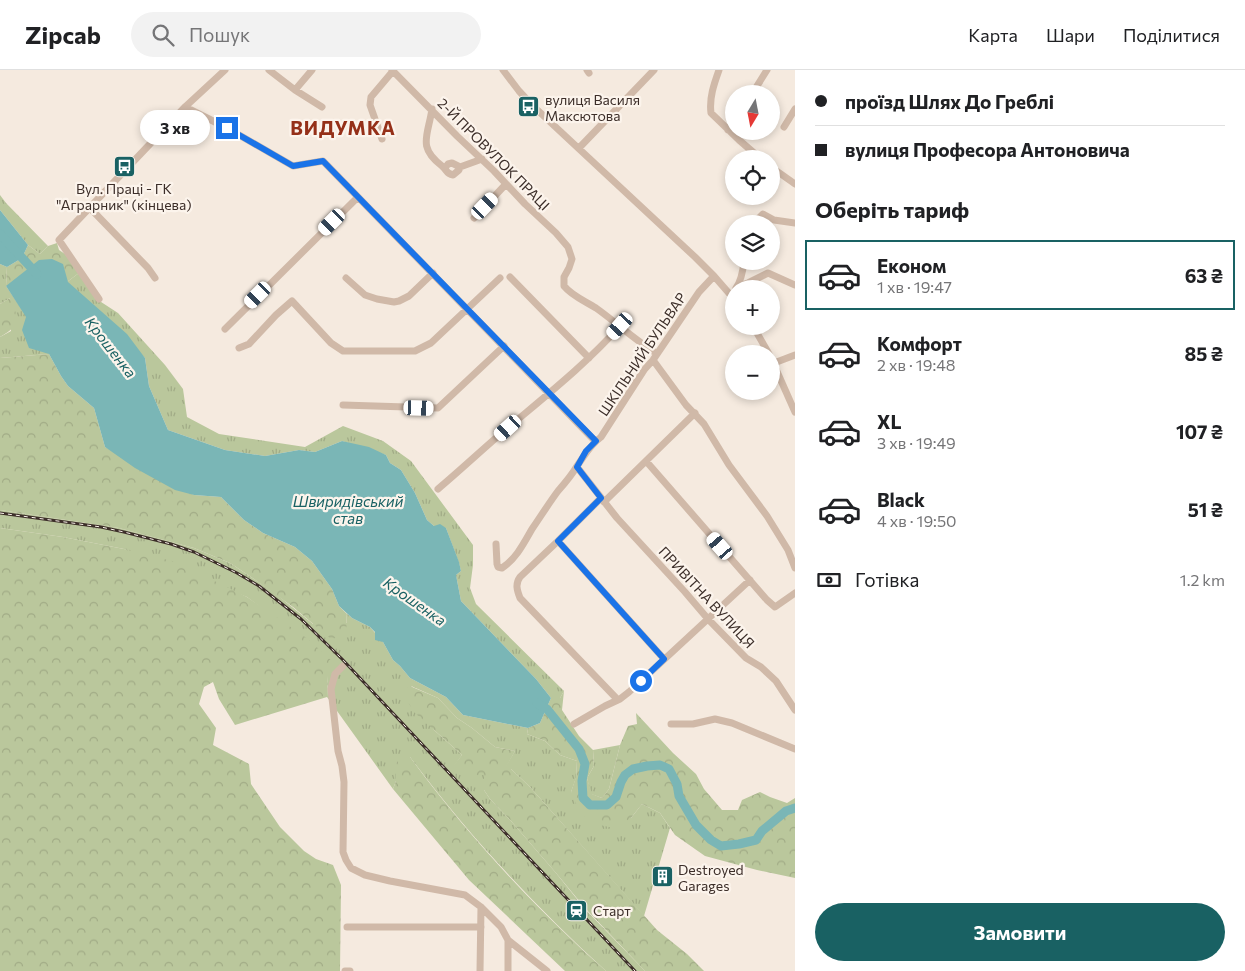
<!DOCTYPE html>
<html lang="uk">
<meta charset="utf-8">
<style>
:root{--surface:#fff;--page:#f2f2f2;--text:#202124;--muted:#757577;--line:#e0e0e0;--accent:#196163}
body{margin:0;font-family:Commissioner,sans-serif;background:var(--page);color:var(--text);height:100vh;display:flex;flex-direction:column;font-size:19px;white-space:nowrap}
*{box-sizing:border-box;margin:0}
p{font-size:16px;color:var(--muted)}
.icon{flex:none;width:28px;height:28px;fill:none;stroke:currentColor;stroke-width:2;stroke-linecap:round;stroke-linejoin:round}
.map{position:relative;flex:1;overflow:hidden}
.side{display:flex;flex-direction:column;background:var(--surface);width:450px}
.side>*{flex:none}
.hud{display:grid;align-content:center;height:110px;padding:0 20px;background:var(--surface)}
.needle{width:32px;rotate:190deg}
.tools{position:absolute;left:725px;top:15px;display:grid;gap:10px}
.tools a{display:grid;place-items:center;width:55px;height:55px;border-radius:50%;background:var(--surface);box-shadow:0 2px 8px #0003;font-size:25px}
.end{position:absolute;width:22px;height:22px;margin:-11px;border:6px solid #1a73e8;background:#fff;box-shadow:0 0 0 2px #fff}
.from{border-radius:50%}
.bubble{position:absolute;height:35px;border-radius:18px;background:var(--surface);box-shadow:0 2px 8px #0003;font-size:16px;font-weight:700;line-height:35px;text-align:center}
.car{position:absolute;width:15px;height:30px;margin:-15px -8px;border-radius:6px;box-shadow:0 0 4px 1px #0007;background:linear-gradient(#fff 24%,#345 0 40%,#fff 0 76%,#345 0 86%,#fff 0)}
.hud b{display:flex;align-items:center;gap:18px;height:48px;font-size:19px}
.hud b+b{border-top:1px solid var(--line)}
.hud i{width:12px;height:12px;background:var(--text)}
ul{padding:0;list-style:none}
li{display:flex;align-items:center;gap:15px;height:70px;margin:0 10px 8px;padding:0 10px;border:2px solid transparent;border-radius:0px}
li div{flex:1}
li b{display:block;font-size:19px}
li em{font-style:normal;font-weight:700}
li.on{border-color:var(--accent)}
li>.icon{width:45px;height:45px;stroke-width:1.5}
h2{padding:0 20px;font-size:22px;line-height:60px}
.pay{display:flex;align-items:center;gap:12px;height:55px;padding:0 20px;font-size:19px}
.pay p{margin-inline-start:auto}
.action{display:flex;gap:10px;margin-top:auto;padding:10px 20px}
.action a{flex:1;height:58px;border-radius:30px;background:var(--accent);color:#fff;font-size:20px;font-weight:700;line-height:58px;text-align:center}
header{display:flex;align-items:center;gap:30px;box-sizing:border-box;height:70px;padding:0 25px;background:var(--surface);border-bottom:1px solid var(--line)}
header strong{font-size:24px}
nav{display:flex;gap:28px;margin-inline-start:auto;font-size:18px}
.search{width:350px;height:45px;background:var(--page);display:flex;align-items:center;gap:12px;box-sizing:border-box;padding:0 18px;border-radius:28px;color:var(--muted);font-size:19px}
main{display:flex;flex:1;min-height:0}
.map>svg:first-child{display:block}
.grass{fill:url(#grass-tufts)}
.forest{fill:url(#forest-crowns)}
.water{fill:#7ab6b6}
.lines{fill:none;stroke-linecap:round;stroke-linejoin:round}
.river{stroke:#7ab6b6;stroke-width:9}
.minor{stroke:#d0b9a8;stroke-width:7}
.rail-casing{stroke:#3c2e29;stroke-width:3}
.rail{stroke:#fcf4ec;stroke-width:1;stroke-dasharray:4;stroke-linecap:butt}
.route{stroke:#1a73e8;stroke-width:6}
.labels{text-anchor:middle;dominant-baseline:central;stroke-width:4.5;stroke-linejoin:round;paint-order:stroke}
.poi-label{font-size:14px;fill:#3c2e29;stroke:#fcf4ec;text-anchor:start}
.street-label{font-size:14px;fill:#3c2e29;stroke:#fcf4ec}
.water-label{font-size:15px;font-style:italic;fill:#196163;stroke:#fcf4ec}
.district-label{font-size:19px;font-weight:bold;letter-spacing:1px;fill:#953018;stroke:#fcf4ec}
</style>
<header>
<strong>Zipcab</strong>
<div class="search"><svg class="icon" aria-label="search" viewBox="0 0 24 24"><circle cx="10" cy="10" r="6"/><path d="M15 15l6 6"/></svg>Пошук</div>
<nav><a>Карта</a><a>Шари</a><a>Поділитися</a></nav>
</header>
<main>
<div class="map">
<svg width="795" height="901" viewBox="0 0 795 901">
<defs>
<pattern id="grass-tufts" width="24" height="20" patternUnits="userSpaceOnUse" patternTransform="scale(1.25)"><rect width="24" height="20" fill="#bac79c"/><path d="M3 7l-1-3M5 7V3M7 7l1-3M15 17l-1-3M17 17v-4M19 17l1-3" fill="none" stroke="#a1ab86"/></pattern>
<pattern id="forest-crowns" width="20" height="18" patternUnits="userSpaceOnUse" patternTransform="scale(1.25)"><rect width="20" height="18" fill="#bac79c"/><path d="M2 6a3 3 0 1 1 6 0M12 15a3 3 0 1 1 6 0" fill="none" stroke="#a1ab86"/></pattern>
</defs>
<rect width="100%" height="100%" fill="#f5eadf"/>
<path class="grass" d="M0,125L6,133L48,176L40,184L28,175L0,140Z
M0,194L7,197L6,216L27,247L49,284L0,288V267L11,261L10,228L0,234Z
M79,203L98,230L118,243L165,295L183,319L187,347L219,364L305,377L343,356L383,371L411,391L473,475V495L470,518L476,534L564,621L560,628H551L536,609L461,531L456,505L461,501L459,493L446,458L434,456L427,450L415,423L401,400L390,393L386,385L342,371L315,382L299,380L265,386L225,380L168,360L149,316L145,288L67,212Z
M0,440L119,458L194,478L230,493L254,509L276,524L313,554L347,553L346,543L352,548L370,557L383,572L393,590L400,596L410,608L446,627L463,645L528,658L527,664L545,671L560,685L577,691L576,708L571,722L631,748L642,734L660,743L670,758L644,846L530,717L511,699H504L515,681L495,677L472,658L457,648L438,628L411,616L434,660L462,685L454,696L477,705L484,704V720L490,729L511,751L556,803L585,839L645,901H606C535,836 468,765 410,687L396,693V711L393,719L327,627L328,606L275,548L247,527L124,479L63,467L0,458Z
M620,675L609,719L602,728L591,724L587,708L594,696L593,680Z"/>
<path class="forest" d="M57,173L59,180L65,184L79,203L67,212L6,216L7,197L22,188L28,175L40,184L48,176Z
M10,228C19,248 21,256 0,267V234Z
M49,284L61,306L68,316L94,338L105,377L194,425L221,427L244,450L263,463L295,477L312,491L332,519L339,536L346,543C348,558 347,566 331,569L293,537L254,509L230,493L194,478L119,458L0,440V288Z
M0,458L63,467L124,479L176,492L247,527L308,569L335,594L328,606L327,627L235,655L219,629L213,612L204,617L199,634L216,658L213,675L249,694L251,714L280,757L304,781L316,789L333,795L341,815L340,901H0Z
M410,616L438,628L457,648L472,658L495,677L515,681L505,699H511L530,717L657,860L687,884L704,901H645L585,838L556,803L511,751L490,729L484,720V705C470,706 465,705 453,696L462,685L415,643L400,620Z
M564,621L562,640L579,666L593,680L594,696L587,708L592,724L602,728L609,719L620,675L628,656L637,654L636,643L673,683L696,704L704,719L722,740H738L742,730L760,722L770,727L787,733L795,728V808L757,800L705,786L675,765L660,743L642,734L631,748L614,758L590,753L578,738L571,722L576,707L577,691L560,685L545,671L527,664L528,658L540,653L551,628H560Z
M404,684L410,687C457,751 512,813 569,867C581,879 594,890 606,901H565L469,810L393,719L396,711V693Z"/>
<path class="water" d="M0,140L28,175L22,188L7,197L0,194Z
M52,189L63,194L68,212L127,264L145,288L149,316L168,360L225,380L265,386L299,380L315,382L342,371L369,377L386,385L390,393L401,400L415,423L427,450L434,456L440,454L446,458L459,492L461,501L456,505L461,531L536,609L551,628L540,653L528,658L463,645L446,627L410,608L400,596L393,590L383,572L375,570V562L370,557L352,548L339,536L332,519L312,491L295,477L263,463L244,450L221,427L194,425L175,420L135,398L105,377L94,338L68,316L61,306L49,284L29,278L22,260L26,247L6,216L39,190Z"/>
<g class="lines">
<path class="river" d="M0,164L37,204
M537,633L547,639L579,679L585,694L582,711L583,728L590,735H607L616,727L621,712L625,705L633,699L647,696L660,695L669,699L677,714L679,726L696,755L711,770L721,776L739,774L756,770L762,761L786,741L795,738"/>
<path class="minor" d="M269,0L295,20L322,37
M392,0L457,66L494,101L525,134L556,163L568,177L572,189L569,198L564,207V216C572,226 585,231 596,238C617,253 635,270 656,283
M503,0L519,21L532,35L695,187L714,206L734,229
M587,0L589,3
M719,0C714,14 709,28 711,43L739,70L761,89
M295,20L312,0
M752,24L767,0
M185,37L227,58L293,96L323,91L595,371
M432,39C428,66 417,77 442,96C447,100 446,104 453,105L459,100L460,97L482,89
M784,57L795,39
M728,60L734,51
M382,69L370,35L371,27L393,1
M579,78L654,0
M771,97L795,114
M445,98L448,94L452,93L460,97
M90,138L148,198L155,208
M474,148L506,114
M755,154L758,149L763,144L774,150L795,153
M510,207L589,288
M346,208L365,225L377,229L394,232L399,231L409,226L433,203
M738,216L748,213L768,203L795,215
M736,218C741,211 743,201 744,191
M99,229L59,170L185,37L225,0
M753,256L769,284
M225,259L358,127
M239,278L249,274L276,245L292,231L331,273L343,281H415L431,273L500,208
M771,288L795,342
M653,290L686,335L704,354L729,395L767,446L788,480L795,498
M774,293L795,285
M343,335L438,338L504,276
M646,391L767,530L775,537L795,523
M577,397L617,448L685,522L708,549L746,588L761,597L776,611L795,640
M438,419C463,398 486,376 510,356C548,324 587,293 620,256
M601,428L558,471L520,507C515,514 517,520 520,528L618,630
M604,432L695,343
M558,471L664,589
M496,474L497,494L498,497L502,498C516,489 524,473 532,459C541,446 549,433 558,421C565,413 572,405 577,396C585,385 590,375 601,367L644,300L653,290L699,222L714,206
M343,596L335,604L331,619L338,681L342,696L344,712L343,782L346,790L351,798L365,805L390,811L465,825L481,837L501,857L508,870V901
M574,654L605,636L620,629L629,622L750,510
M671,654H693L715,649L732,653L795,679
M347,857H481
M508,870L547,901
M345,901H350
M480,901L481,837"/>
<defs>
<path id="rail" d="M0,443L101,457L124,462L171,474L194,482L237,503L259,516L301,549L342,589L635,901"/>
</defs>
<use href="#rail" class="rail-casing"/>
<use href="#rail" class="rail"/>
</g>
<g class="lines">
<path class="route" d="M227,58L293,96L323,91L596,371L586,381L577,397L601,428L558,471L664,589L641,611"/>
</g>
<defs>
<symbol id="bus-square" viewBox="-11 -11 22 22"><rect x="-9" y="-9" width="18" height="18" rx="4" fill="#196163" stroke="#fcf4ec"/><path d="M-5-6H5V4H4V6H2V4H-2V6H-4V4H-5ZM-3.5-4V0h7V-4ZM-3.5 1.2v1.5H-2V1.2ZM2 1.2v1.5H3.5V1.2Z" fill="#fff"/></symbol>
<symbol id="building-square" viewBox="-11 -11 22 22"><rect x="-9" y="-9" width="18" height="18" rx="4" fill="#196163" stroke="#fcf4ec"/><path d="M-4-6H4V6H1V3H-1V6H-4ZM-2.5-4.3h1.7v1.8h-1.7ZM.8-4.3h1.7v1.8H.8ZM-2.5-1h1.7V.8h-1.7ZM.8-1h1.7V.8H.8Z" fill="#fff"/></symbol>
<symbol id="station-square" viewBox="-11 -11 22 22"><rect x="-9" y="-9" width="18" height="18" rx="4" fill="#196163" stroke="#fcf4ec"/><path d="M-3-6H3Q5-6 5-4V2Q5 4 3 4L4.5 6H3L1.5 4h-3L-3 6H-4.5L-3 4Q-5 4-5 2V-4Q-5-6-3-6ZM-3.5-4v3h7v-3ZM-3.5 1v1.5H-2V1ZM2 1v1.5H3.5V1Z" fill="#fff"/></symbol>
</defs>
<g fill-rule="evenodd">
<use href="#bus-square" x="516" y="24" width="25" height="25"/>
<use href="#bus-square" x="112" y="84" width="25" height="25"/>
<use href="#building-square" x="650" y="794" width="25" height="25"/>
<use href="#station-square" x="564" y="828" width="25" height="25"/>
</g>
<g class="labels">
<g class="poi-label">
<text x="545" y="29">вулиця Василя<tspan x="545" dy="16">Максютова</tspan></text>
<text x="124" y="118" text-anchor="middle">Вул. Праці - ГК<tspan x="124" dy="16">"Аграрник" (кінцева)</tspan></text>
<text x="678" y="799">Destroyed<tspan x="678" dy="16">Garages</tspan></text>
<text x="593" y="840">Старт</text>
</g>
<g class="street-label">
<text transform="translate(494 84) rotate(45)">2-Й ПРОВУЛОК ПРАЦІ</text>
<text transform="translate(642 284) rotate(-56)">ШКІЛЬНИЙ БУЛЬВАР</text>
<text transform="translate(707 527) rotate(47)">ПРИВІТНА ВУЛИЦЯ</text>
</g>
<g class="water-label">
<text transform="translate(111 277) rotate(52)">Крошенка</text>
<text x="348" y="431">Швиридівський<tspan x="348" dy="17">став</tspan></text>
<text transform="translate(415 531) rotate(35)">Крошенка</text>
</g>
<g class="district-label">
<text x="343" y="57">ВИДУМКА</text>
</g>
</g>
</svg>
<div class="tools">
<a><svg class="needle" viewBox="-14 -14 28 28"><path d="M0-13l5 13h-10z" fill="#e53935"/><path d="M0 13l5-13h-10z" fill="#757577"/></svg></a>
<a><svg class="icon" aria-label="locate" viewBox="0 0 24 24"><circle cx="12" cy="12" r="6"/><path d="M12 2v4M12 18v4M2 12h4M18 12h4"/></svg></a>
<a><svg class="icon" aria-label="layers" viewBox="0 0 24 24"><path d="M12 4l9 5-9 5-9-5zM3 14l9 5 9-5"/></svg></a>
<a>+</a>
<a>−</a>
</div>
<i class="end from" style="left:641px;top:611px"></i>
<i class="end" style="left:227px;top:58px"></i>
<div class="bubble" style="left:140px;top:40px;width:70px">3 хв</div>
<i class="car" style="left:485px;top:136px;rotate:44deg"></i>
<i class="car" style="left:332px;top:152px;rotate:225deg"></i>
<i class="car" style="left:258px;top:225px;rotate:225deg"></i>
<i class="car" style="left:620px;top:256px;rotate:222deg"></i>
<i class="car" style="left:419px;top:338px;rotate:92deg"></i>
<i class="car" style="left:508px;top:358px;rotate:228deg"></i>
<i class="car" style="left:720px;top:476px;rotate:319deg"></i>
</div>
<section class="side">
<div class="hud">
<b><i class="from"></i>проїзд Шлях До Греблі</b>
<b><i></i>вулиця Професора Антоновича</b>
</div>
<h2>Оберіть тариф</h2>
<ul>
<li class="on"><svg class="icon" aria-label="car" viewBox="0 0 24 24"><path d="M5 17H2v-5l4-1 3-4h7l3 4 3 1v5h-3M9 17h6M6 11h13"/><circle cx="7" cy="17" r="2"/><circle cx="17" cy="17" r="2"/></svg><div><b>Економ</b><p>1 хв · 19:47</p></div><em>63 ₴</em></li>
<li><svg class="icon" aria-label="car" viewBox="0 0 24 24"><path d="M5 17H2v-5l4-1 3-4h7l3 4 3 1v5h-3M9 17h6M6 11h13"/><circle cx="7" cy="17" r="2"/><circle cx="17" cy="17" r="2"/></svg><div><b>Комфорт</b><p>2 хв · 19:48</p></div><em>85 ₴</em></li>
<li><svg class="icon" aria-label="car" viewBox="0 0 24 24"><path d="M5 17H2v-5l4-1 3-4h7l3 4 3 1v5h-3M9 17h6M6 11h13"/><circle cx="7" cy="17" r="2"/><circle cx="17" cy="17" r="2"/></svg><div><b>XL</b><p>3 хв · 19:49</p></div><em>107 ₴</em></li>
<li><svg class="icon" aria-label="car" viewBox="0 0 24 24"><path d="M5 17H2v-5l4-1 3-4h7l3 4 3 1v5h-3M9 17h6M6 11h13"/><circle cx="7" cy="17" r="2"/><circle cx="17" cy="17" r="2"/></svg><div><b>Black</b><p>4 хв · 19:50</p></div><em>51 ₴</em></li>
</ul>
<div class="pay"><svg class="icon" aria-label="cash" viewBox="0 0 24 24"><path d="M3 7h18v10H3z"/><circle cx="12" cy="12" r="2"/></svg>Готівка<p>1.2 km</p></div>
<div class="action"><a>Замовити</a></div>
</section>
</main>
